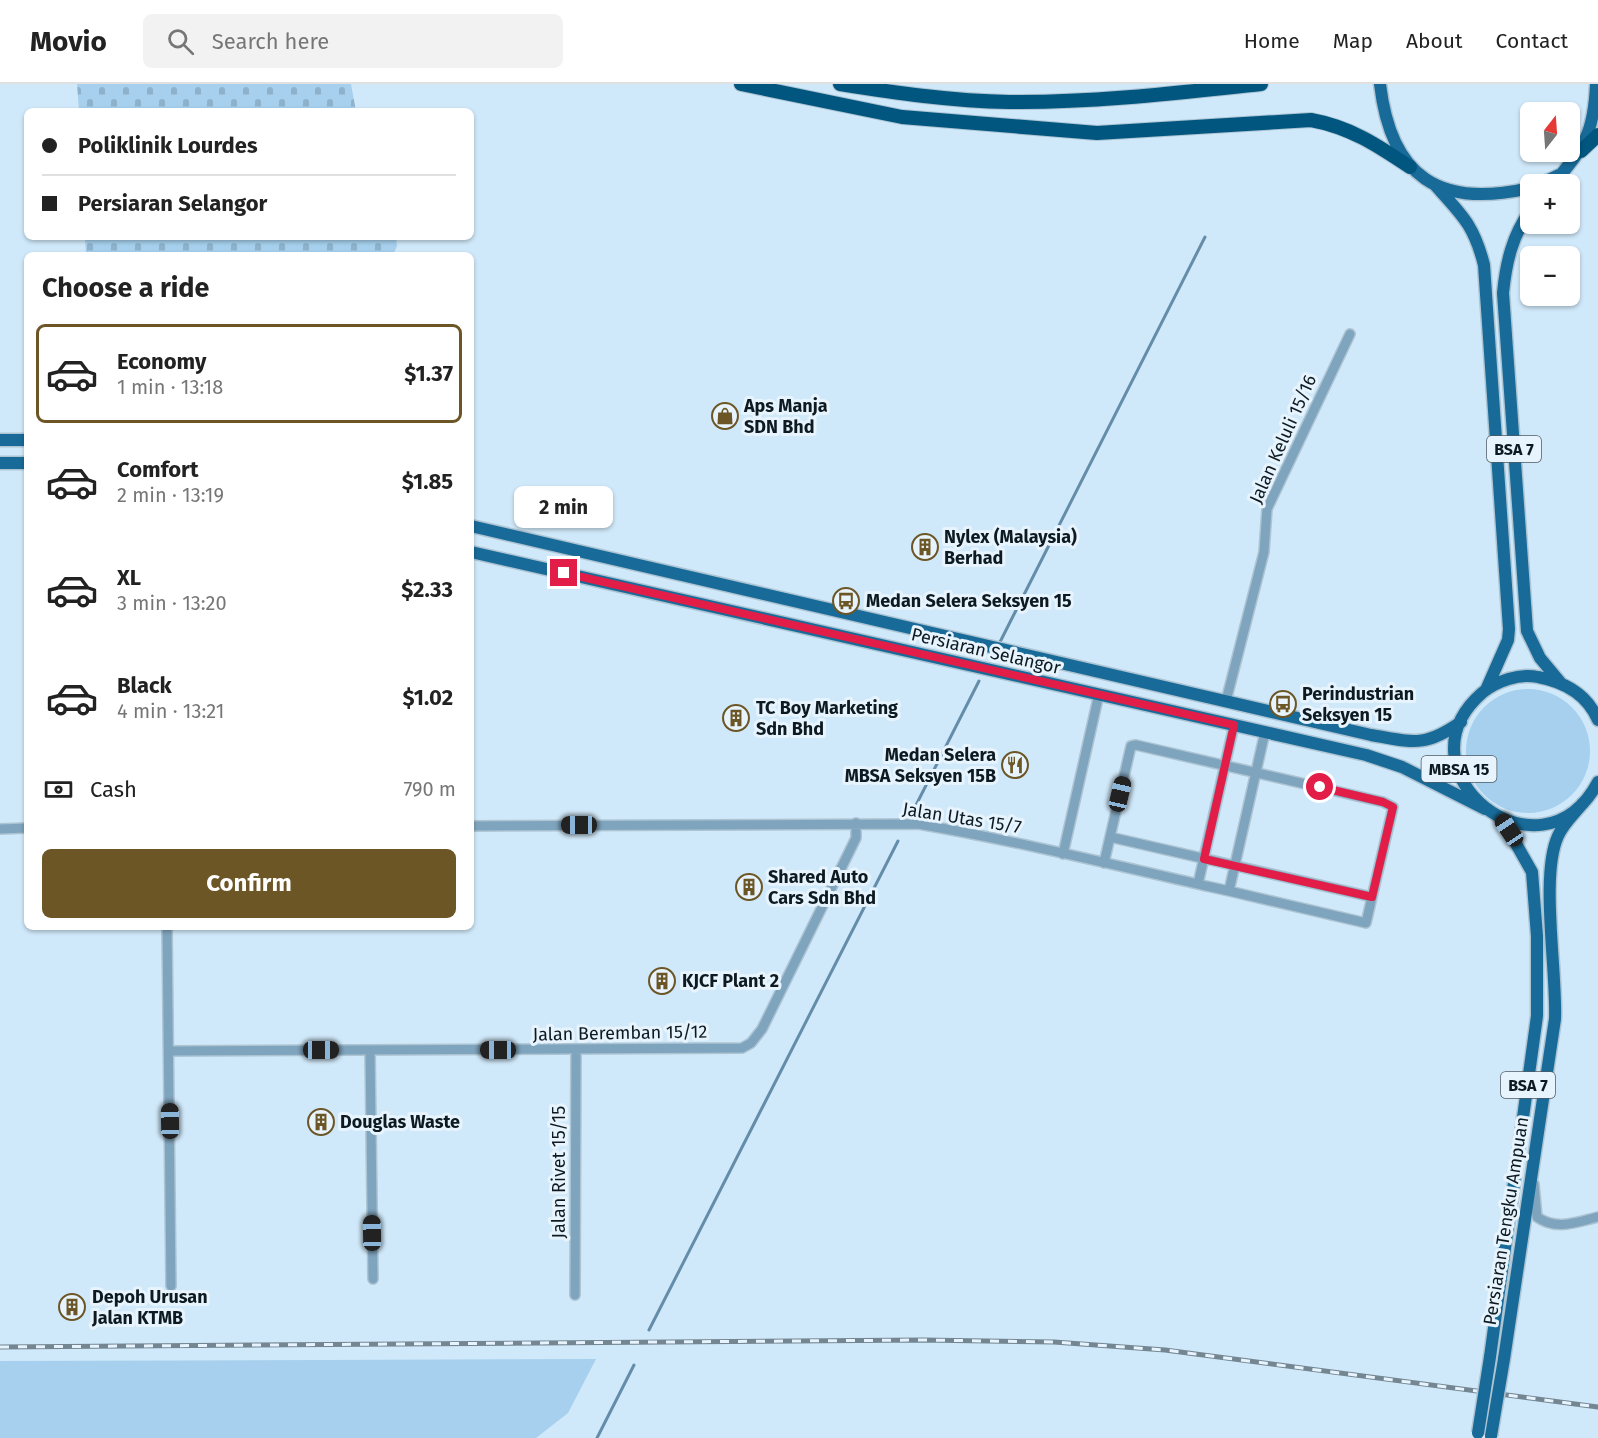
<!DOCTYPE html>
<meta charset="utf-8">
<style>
:root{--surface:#fff;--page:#f2f2f2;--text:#222;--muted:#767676;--line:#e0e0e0;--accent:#6c5625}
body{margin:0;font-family:"Fira Sans",sans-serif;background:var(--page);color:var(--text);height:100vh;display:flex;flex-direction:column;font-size:22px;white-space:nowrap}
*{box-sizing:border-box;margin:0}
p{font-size:20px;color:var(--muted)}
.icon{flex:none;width:33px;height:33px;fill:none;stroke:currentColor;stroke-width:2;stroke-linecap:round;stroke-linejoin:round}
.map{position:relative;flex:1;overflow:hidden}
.sheet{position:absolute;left:24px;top:168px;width:450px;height:678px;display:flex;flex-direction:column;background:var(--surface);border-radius:9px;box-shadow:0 2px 4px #0004}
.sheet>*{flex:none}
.guide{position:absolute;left:24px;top:24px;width:450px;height:132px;border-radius:9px;box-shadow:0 2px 4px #0004;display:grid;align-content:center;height:132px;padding:0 18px;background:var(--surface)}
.needle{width:39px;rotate:17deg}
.tools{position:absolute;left:1520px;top:18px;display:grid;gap:12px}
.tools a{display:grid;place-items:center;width:60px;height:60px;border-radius:9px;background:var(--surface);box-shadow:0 2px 4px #0004;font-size:30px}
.end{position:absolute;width:27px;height:27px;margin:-14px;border:8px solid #e11d48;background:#fff;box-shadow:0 0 0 3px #fff}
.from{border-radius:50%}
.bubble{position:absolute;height:42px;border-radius:9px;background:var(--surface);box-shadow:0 2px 4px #0004;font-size:20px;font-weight:700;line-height:42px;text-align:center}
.car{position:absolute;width:18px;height:36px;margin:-18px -9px;border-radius:8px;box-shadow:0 0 4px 2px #0007;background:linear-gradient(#222 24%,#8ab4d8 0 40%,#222 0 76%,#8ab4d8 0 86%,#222 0)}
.guide b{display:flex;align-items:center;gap:21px;height:57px;font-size:22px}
.guide b+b{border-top:2px solid var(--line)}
.guide i{width:15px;height:15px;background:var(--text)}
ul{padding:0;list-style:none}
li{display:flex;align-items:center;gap:18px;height:99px;margin:0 12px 9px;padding:0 6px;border:3px solid transparent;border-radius:9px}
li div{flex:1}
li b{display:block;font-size:22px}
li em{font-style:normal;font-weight:700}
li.selected{border-color:var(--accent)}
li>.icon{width:54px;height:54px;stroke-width:1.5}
h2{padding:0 18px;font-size:27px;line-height:72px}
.pay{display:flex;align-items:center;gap:15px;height:66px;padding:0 18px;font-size:22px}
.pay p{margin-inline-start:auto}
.cta{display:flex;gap:12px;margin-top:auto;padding:12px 18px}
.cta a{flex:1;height:69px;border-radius:9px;background:var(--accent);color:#fff;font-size:24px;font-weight:700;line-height:69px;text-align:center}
header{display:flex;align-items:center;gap:36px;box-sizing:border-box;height:84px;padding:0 30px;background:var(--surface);border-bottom:2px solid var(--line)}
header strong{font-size:28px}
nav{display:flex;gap:33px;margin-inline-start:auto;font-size:21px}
.search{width:420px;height:54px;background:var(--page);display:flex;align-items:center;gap:15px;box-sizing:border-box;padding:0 21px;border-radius:9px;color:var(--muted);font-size:22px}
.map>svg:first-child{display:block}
.green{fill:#a6d0ed}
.cemetery{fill:url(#cemetery-stones)}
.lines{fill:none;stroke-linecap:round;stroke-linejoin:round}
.stream{stroke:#648da9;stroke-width:3}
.minor-casing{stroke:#adc4d3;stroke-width:12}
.major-casing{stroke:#adc4d3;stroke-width:15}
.highway-casing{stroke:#adc4d3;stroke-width:16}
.minor{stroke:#7fa4bd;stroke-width:9}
.major{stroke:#186b99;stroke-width:12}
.highway{stroke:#00567f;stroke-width:14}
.rail-casing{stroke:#738692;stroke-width:5}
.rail{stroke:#e7f4fd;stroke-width:3;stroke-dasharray:9;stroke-linecap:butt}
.major-bridge-casing{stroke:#adc4d3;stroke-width:15;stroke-linecap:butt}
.major-bridge{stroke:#186b99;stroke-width:12}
.route{stroke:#e11d48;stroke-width:8}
.labels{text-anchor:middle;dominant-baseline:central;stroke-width:6;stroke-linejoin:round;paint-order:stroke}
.shield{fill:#e7f4fd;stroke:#4f5b63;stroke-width:1.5}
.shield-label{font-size:16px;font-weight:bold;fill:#0e1a21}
.poi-label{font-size:18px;font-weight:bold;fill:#0e1a21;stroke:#e7f4fd;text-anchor:start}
.street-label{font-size:18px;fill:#0e1a21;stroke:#e7f4fd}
</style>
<header>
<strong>Movio</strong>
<div class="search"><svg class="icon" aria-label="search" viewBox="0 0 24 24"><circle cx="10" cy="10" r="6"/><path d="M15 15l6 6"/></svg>Search here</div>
<nav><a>Home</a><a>Map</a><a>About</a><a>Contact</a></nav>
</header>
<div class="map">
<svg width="1598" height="1354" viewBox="0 0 1598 1354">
<defs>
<pattern id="cemetery-stones" width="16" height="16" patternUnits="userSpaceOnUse" patternTransform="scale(1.5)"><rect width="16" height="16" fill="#a6d0ed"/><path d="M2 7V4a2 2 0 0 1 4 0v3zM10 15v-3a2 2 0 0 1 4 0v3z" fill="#8eb2cb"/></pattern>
</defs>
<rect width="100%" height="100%" fill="#d0e9fa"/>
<path class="green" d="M1466 667a62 62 0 1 1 124 0a62 62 0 1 1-124 0Z
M596,1275L568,1329L536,1354H0V1277Z"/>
<path class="cemetery" d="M77,0H351L356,27H79Z
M85,153H396L397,162L393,171H86Z"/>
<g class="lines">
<path class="stream" d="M1000,558L1205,153
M912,729L979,597
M649,1246L898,757
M597,1354L634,1281"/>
<defs>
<path id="minor" d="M1226,617L1264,468L1267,425L1350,250
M471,742L918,740C1017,757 1114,781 1211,803L1229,807L1366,839L1393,723L1383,718L1136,661L1131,662L1104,779
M0,745L27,744
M1110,753L1372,813
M1063,770L1099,610
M1198,800L1234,641
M1229,807L1265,648
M167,843L171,1202
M370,966L373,1195
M170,967L742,964L751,959L762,945L856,754V739
M1534,1100L1537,1133C1557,1147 1576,1138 1598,1133
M575,1211L576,966"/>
<path id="major" d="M1380,0C1391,93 1439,125 1530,104
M1540,100L1559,91
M1553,100C1584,64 1594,49 1596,0
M1435,101C1462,131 1474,141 1484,181L1509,545L1508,556L1486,606
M1530,127C1512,152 1506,179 1503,209L1527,547L1540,574L1560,598
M0,356H27
M0,379H27
M471,442L1371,651C1413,658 1424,664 1461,638
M471,468L1366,671L1402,683L1485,725
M1598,636C1587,610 1565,598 1538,593C1520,589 1496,597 1482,609C1393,687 1540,806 1598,698
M1490,1273L1537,932V852L1532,788L1502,735
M1504,1275L1555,935C1557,887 1540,791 1558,752C1563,740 1575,729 1583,719"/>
<path id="highway" d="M741,0L902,33L1097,49L1311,36C1350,43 1377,61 1410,83
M840,0C896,9 952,17 1009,18C1093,19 1177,9 1261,0
M1581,67L1598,51"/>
</defs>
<use href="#minor" class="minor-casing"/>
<use href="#major" class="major-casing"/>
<use href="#highway" class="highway-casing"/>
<use href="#minor" class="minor"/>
<use href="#major" class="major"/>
<use href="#highway" class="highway"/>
<defs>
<path id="rail" d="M0,1263L923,1256L1054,1258L1165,1266L1598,1323"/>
</defs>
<use href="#rail" class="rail-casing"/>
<use href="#rail" class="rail"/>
<defs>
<path id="major-bridge" d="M1478,1349L1490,1273
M1491,1352L1504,1275"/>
</defs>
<use href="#major-bridge" class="major-bridge-casing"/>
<use href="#major-bridge" class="major-bridge"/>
</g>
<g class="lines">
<path class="route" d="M564,489L1234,641L1204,775L1372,813L1393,723L1383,718L1320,703"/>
</g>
<defs>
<symbol id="shop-ring" viewBox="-11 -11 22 22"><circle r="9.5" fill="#e7f4fd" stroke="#6c5625" stroke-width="1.5"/><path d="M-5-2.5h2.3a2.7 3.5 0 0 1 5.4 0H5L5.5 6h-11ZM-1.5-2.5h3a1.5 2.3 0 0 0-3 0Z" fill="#6c5625"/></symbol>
<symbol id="building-ring" viewBox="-11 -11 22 22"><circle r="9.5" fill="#e7f4fd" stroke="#6c5625" stroke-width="1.5"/><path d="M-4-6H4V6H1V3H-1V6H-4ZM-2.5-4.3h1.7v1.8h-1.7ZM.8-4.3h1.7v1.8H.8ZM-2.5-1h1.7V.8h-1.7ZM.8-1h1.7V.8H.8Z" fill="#6c5625"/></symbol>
<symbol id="bus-ring" viewBox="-11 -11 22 22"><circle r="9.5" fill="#e7f4fd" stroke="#6c5625" stroke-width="1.5"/><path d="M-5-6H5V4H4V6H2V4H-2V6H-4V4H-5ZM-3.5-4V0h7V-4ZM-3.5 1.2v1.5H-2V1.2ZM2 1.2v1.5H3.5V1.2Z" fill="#6c5625"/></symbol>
<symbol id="restaurant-ring" viewBox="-11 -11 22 22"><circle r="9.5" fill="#e7f4fd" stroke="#6c5625" stroke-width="1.5"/><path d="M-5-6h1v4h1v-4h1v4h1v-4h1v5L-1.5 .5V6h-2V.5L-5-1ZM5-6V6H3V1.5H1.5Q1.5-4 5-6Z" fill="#6c5625"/></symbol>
</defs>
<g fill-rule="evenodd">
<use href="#shop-ring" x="710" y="317" width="30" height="30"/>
<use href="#building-ring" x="910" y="448" width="30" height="30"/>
<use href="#bus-ring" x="831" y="502" width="30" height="30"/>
<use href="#bus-ring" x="1268" y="605" width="30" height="30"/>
<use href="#building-ring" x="721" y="619" width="30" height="30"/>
<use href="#restaurant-ring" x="1000" y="666" width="30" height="30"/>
<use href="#building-ring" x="734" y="788" width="30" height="30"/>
<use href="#building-ring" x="647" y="882" width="30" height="30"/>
<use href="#building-ring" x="306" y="1023" width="30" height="30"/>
<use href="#building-ring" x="57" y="1208" width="30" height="30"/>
</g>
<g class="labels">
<g class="shield">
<rect x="1487" y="352" width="54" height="26" rx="4.5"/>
<rect x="1421.5" y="672" width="75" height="26" rx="4.5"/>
<rect x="1501" y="988" width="54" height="26" rx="4.5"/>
</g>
<g class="shield-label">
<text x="1514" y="365">BSA 7</text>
<text x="1459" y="685">MBSA 15</text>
<text x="1528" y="1001">BSA 7</text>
</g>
<g class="poi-label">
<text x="744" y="322">Aps Manja<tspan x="744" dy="21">SDN Bhd</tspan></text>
<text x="944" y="453">Nylex (Malaysia)<tspan x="944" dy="21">Berhad</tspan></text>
<text x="866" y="517">Medan Selera Seksyen 15</text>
<text x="1302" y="610">Perindustrian<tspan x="1302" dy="21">Seksyen 15</tspan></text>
<text x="756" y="624">TC Boy Marketing<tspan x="756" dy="21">Sdn Bhd</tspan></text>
<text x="996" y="671" text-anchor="end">Medan Selera<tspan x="996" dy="21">MBSA Seksyen 15B</tspan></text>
<text x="768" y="793">Shared Auto<tspan x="768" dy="21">Cars Sdn Bhd</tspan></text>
<text x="682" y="897">KJCF Plant 2</text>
<text x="340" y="1038">Douglas Waste</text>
<text x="92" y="1213">Depoh Urusan<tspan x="92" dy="21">Jalan KTMB</tspan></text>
</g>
<g class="street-label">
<text transform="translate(1283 355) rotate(-66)">Jalan Keluli 15/16</text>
<text transform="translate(986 567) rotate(13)">Persiaran Selangor</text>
<text transform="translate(962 734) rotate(9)">Jalan Utas 15/7</text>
<text transform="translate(620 949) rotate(-1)">Jalan Beremban 15/12</text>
<text transform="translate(559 1088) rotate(-90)">Jalan Rivet 15/15</text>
<text transform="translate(1506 1137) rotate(-81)">Persiaran Tengku Ampuan</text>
</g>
</g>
</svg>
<div class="tools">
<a><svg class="needle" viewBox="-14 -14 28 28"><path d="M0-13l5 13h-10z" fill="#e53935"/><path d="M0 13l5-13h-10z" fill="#767676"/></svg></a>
<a>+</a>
<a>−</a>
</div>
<i class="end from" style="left:1320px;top:703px"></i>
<i class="end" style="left:564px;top:489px"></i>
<div class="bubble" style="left:514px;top:402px;width:99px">2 min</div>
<i class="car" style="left:1120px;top:710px;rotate:13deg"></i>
<i class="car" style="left:579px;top:741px;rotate:270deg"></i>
<i class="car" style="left:1509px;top:746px;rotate:326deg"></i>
<i class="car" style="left:321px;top:966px;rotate:90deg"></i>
<i class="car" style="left:498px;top:966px;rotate:270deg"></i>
<i class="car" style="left:170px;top:1037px;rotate:359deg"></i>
<i class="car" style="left:372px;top:1149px;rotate:359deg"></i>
<div class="guide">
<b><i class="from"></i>Poliklinik Lourdes</b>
<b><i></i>Persiaran Selangor</b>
</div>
<section class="sheet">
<h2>Choose a ride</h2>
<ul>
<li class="selected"><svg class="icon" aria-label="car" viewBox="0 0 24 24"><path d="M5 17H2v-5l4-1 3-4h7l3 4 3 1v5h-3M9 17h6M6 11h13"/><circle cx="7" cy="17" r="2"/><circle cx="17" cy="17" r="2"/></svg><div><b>Economy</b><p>1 min · 13:18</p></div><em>$1.37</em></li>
<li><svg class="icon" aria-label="car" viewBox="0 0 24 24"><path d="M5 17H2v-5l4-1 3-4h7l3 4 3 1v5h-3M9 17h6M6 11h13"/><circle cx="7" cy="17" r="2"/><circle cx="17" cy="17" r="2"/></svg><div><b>Comfort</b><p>2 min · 13:19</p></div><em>$1.85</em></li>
<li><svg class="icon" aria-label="car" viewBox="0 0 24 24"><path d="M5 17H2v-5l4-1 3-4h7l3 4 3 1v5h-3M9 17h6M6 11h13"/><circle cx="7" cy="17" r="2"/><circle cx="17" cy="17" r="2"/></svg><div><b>XL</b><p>3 min · 13:20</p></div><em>$2.33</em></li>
<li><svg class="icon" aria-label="car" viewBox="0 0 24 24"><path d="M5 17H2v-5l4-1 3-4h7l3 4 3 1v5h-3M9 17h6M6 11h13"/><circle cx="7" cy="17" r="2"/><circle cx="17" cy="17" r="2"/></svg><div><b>Black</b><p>4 min · 13:21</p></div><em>$1.02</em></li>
</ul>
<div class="pay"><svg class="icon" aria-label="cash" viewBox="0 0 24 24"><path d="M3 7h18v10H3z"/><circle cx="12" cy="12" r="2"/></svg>Cash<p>790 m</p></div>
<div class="cta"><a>Confirm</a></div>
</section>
</div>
